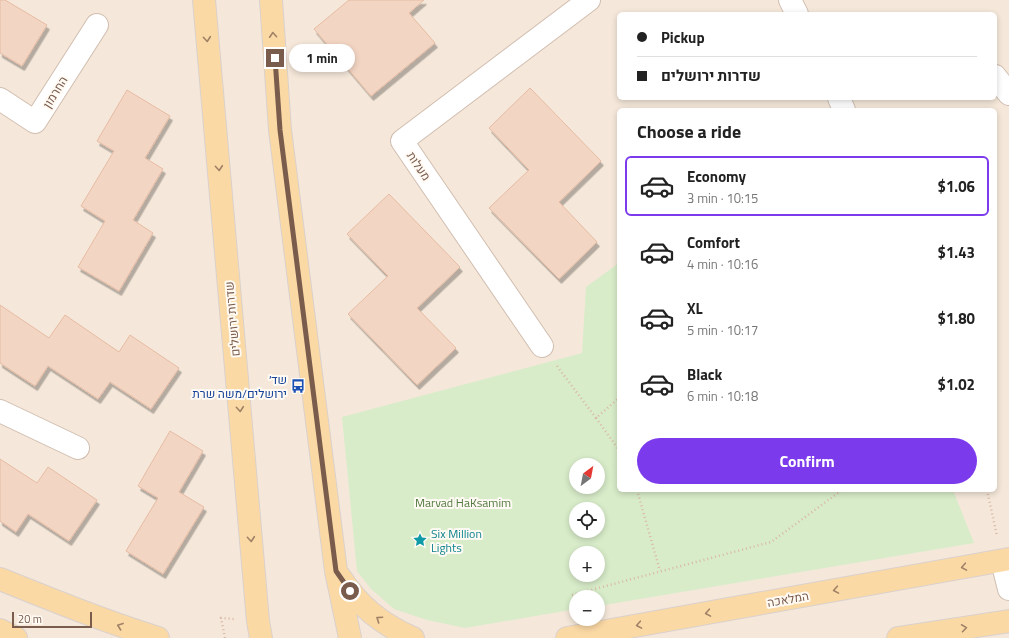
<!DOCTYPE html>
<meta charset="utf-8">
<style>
:root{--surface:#fff;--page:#f2f2f2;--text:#222;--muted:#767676;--line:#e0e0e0;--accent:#7c3aed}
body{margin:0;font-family:"Titillium Web",Heebo,sans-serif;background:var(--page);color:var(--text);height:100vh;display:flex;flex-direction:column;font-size:15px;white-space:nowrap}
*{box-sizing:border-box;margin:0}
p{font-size:13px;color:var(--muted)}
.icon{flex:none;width:22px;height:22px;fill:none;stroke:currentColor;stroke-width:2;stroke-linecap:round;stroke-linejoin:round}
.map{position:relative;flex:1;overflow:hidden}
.panel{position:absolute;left:617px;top:108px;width:380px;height:384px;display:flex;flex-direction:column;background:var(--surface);border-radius:6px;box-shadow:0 2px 6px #0003}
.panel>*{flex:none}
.guide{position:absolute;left:617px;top:12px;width:380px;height:88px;border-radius:6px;box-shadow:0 2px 6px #0003;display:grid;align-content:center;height:88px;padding:0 20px;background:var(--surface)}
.needle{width:26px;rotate:32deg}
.tools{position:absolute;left:569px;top:458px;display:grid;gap:8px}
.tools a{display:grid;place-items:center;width:36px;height:36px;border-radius:50%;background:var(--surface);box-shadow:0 2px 6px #0003;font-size:20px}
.scale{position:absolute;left:12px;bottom:10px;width:80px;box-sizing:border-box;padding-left:4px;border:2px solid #7a5c4d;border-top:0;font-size:11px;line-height:14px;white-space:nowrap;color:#7a5c4d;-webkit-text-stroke:3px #fffaf3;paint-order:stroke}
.end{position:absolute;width:18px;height:18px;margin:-9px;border:5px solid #7a5c4d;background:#fff;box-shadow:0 0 0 2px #fff}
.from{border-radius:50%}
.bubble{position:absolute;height:28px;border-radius:14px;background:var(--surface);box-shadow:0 2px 6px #0003;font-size:13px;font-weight:700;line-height:28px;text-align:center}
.guide b{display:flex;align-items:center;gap:14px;height:38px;font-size:15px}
.guide b+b{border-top:1px solid var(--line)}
.guide i{width:10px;height:10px;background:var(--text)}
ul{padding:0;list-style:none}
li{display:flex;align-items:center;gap:12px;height:60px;margin:0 8px 6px;padding:0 12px;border:2px solid transparent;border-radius:6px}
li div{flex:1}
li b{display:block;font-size:15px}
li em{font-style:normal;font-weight:700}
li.on{border-color:var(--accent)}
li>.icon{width:36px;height:36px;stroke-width:1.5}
h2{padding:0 20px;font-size:18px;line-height:48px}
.action{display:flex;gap:8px;margin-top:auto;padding:8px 20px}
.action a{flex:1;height:46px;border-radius:24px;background:var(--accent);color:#fff;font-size:16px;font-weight:700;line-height:46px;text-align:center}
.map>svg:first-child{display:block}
.residential{fill:#f5e8da;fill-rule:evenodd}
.green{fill:#d8ecc9;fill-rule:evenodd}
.building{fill:#f3d5c3;stroke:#e6bba3;filter:url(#shadow)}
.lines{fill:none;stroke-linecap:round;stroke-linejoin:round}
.minor-casing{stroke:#d1beb0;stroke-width:24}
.major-casing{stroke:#dad1cd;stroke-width:24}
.path{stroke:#d9b8a5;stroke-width:2.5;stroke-dasharray:1 3;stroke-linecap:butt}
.minor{stroke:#fff;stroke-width:22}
.major{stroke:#fbd9a5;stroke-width:22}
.oneway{stroke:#a18267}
.route{stroke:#7a5c4d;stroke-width:5}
.labels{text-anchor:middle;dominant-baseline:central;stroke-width:4;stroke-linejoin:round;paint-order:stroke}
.street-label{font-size:12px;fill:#7a5c4d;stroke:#fffaf3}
.transit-label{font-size:12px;fill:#164399;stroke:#fffaf3;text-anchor:end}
.park-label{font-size:12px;fill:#537a41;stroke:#fffaf3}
.culture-label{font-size:12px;fill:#0d838f;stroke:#fffaf3;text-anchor:start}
</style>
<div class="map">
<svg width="1009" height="638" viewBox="0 0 1009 638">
<defs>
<filter id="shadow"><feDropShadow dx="2.5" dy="4.5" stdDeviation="0" flood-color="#0004"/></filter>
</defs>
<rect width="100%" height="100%" fill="#fdf6ec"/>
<path class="residential" d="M0,0H1009V638H0ZM619,14H995V98H619ZM619,110H995V490H619ZM576,465H598V487H576ZM576,509H598V531H576ZM576,553H598V575H576ZM576,597H598V619H576Z"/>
<path class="green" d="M619,263V490H953L974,543L598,606V597H576V609L465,628L427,620L394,609L371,589L357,571L342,417L582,353L586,287ZM576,465H598V487H576ZM576,509H598V531H576ZM576,553H598V575H576Z"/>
<path class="building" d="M0,0H5L47,25L22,66L0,53Z
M349,0H424L409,13L435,43L371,96L314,29Z
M530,88L601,161L559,202L597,242L559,279L489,208L529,170L489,128Z
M127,90L170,116L145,158L163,169L133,220L153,233L119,291L78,267L105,221L81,206L114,151L97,141Z
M389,194L460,267L417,308L456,348L417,385L348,314L388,276L347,234Z
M0,305L49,338L65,315L119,352L130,335L179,368L151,409L110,382L98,399L48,366L35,386L0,363Z
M170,431L203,451L179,492L204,507L163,574L126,551L158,498L138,486Z
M0,459L37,483L48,467L97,500L69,541L28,514L16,532L0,521Z"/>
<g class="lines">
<defs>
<path id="minor" d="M790,0L797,14
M995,76L1009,94
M839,98L844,110
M0,99L35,122L97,25
M542,346L402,141L589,0
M0,411L78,448
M1002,561L1009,589"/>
<path id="major" d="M204,0L258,621L261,638
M271,0L280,130L336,571L350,638
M340,577C359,606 381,624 413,638
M0,579C52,600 104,621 158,638
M0,630L16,638
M567,638L1009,559
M898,638L1009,621"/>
</defs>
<use href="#minor" class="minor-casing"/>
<use href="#major" class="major-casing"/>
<path class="path" d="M557,366L596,418L619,398
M596,418L619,450
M637,490L660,571
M987,490L997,536
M572,595L771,542L842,490
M225,638L221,618L234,619"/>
<use href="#minor" class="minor"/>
<use href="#major" class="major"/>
</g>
<defs><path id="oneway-chevron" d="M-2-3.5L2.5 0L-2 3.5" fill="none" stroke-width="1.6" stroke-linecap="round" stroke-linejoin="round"/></defs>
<g class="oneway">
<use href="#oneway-chevron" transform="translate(273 35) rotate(-94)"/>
<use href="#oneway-chevron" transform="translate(207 39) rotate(85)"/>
<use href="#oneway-chevron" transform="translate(219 168) rotate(85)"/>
<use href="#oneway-chevron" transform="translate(240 409) rotate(85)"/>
<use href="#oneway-chevron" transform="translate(251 539) rotate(85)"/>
<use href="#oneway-chevron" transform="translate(964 567) rotate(170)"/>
<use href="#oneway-chevron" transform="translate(836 590) rotate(170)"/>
<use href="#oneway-chevron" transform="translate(708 613) rotate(170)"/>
<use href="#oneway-chevron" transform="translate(379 619) rotate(-146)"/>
<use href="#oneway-chevron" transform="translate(639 625) rotate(170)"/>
<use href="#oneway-chevron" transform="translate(120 626) rotate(-160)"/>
<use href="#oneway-chevron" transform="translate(964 628) rotate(-8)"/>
</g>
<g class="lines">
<path class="route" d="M275,58L280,130L336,571L350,591"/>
</g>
<defs>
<symbol id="bus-bare" viewBox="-9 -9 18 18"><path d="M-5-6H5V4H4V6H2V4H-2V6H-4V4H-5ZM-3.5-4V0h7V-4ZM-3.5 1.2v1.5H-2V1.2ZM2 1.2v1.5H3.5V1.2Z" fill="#1a4fb4" stroke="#fffaf3" stroke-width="2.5" paint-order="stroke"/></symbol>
<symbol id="sight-bare" viewBox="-9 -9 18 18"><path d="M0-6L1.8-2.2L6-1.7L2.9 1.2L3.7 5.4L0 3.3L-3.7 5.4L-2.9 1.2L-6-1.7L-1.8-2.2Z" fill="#0f9aa8" stroke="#fffaf3" stroke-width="2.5" paint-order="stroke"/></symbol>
</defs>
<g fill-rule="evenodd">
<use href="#bus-bare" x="288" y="376" width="20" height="20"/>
<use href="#sight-bare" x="410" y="530" width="20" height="20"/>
</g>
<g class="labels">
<g class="street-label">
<text transform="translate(55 92) rotate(-58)">החרמון</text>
<text transform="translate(419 166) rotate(56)">מעלות</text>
<text transform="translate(232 319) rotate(-95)">שדרות ירושלים</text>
<text transform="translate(788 599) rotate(-10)">המלאכה</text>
</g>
<g class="transit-label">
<text x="287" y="379">שד׳<tspan x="287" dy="14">ירושלים/משה שרת</tspan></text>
</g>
<g class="park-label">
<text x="463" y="502">Marvad HaKsamim</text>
</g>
<g class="culture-label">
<text x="431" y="533">Six Million<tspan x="431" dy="14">Lights</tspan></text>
</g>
</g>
</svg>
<div class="tools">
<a><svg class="needle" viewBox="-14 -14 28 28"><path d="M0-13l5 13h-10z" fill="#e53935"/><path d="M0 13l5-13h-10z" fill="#767676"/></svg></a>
<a><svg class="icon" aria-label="locate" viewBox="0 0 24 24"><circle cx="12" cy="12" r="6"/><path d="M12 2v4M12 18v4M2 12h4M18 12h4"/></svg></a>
<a>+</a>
<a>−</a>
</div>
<div class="scale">20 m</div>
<i class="end from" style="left:350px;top:591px"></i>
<i class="end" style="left:275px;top:58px"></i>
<div class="bubble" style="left:289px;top:44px;width:66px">1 min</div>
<div class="guide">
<b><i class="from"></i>Pickup</b>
<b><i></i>שדרות ירושלים</b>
</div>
<section class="panel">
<h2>Choose a ride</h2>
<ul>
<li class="on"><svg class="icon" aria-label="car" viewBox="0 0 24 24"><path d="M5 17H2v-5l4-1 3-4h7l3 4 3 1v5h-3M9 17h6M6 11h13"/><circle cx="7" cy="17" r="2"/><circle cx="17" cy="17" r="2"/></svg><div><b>Economy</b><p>3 min · 10:15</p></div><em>$1.06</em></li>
<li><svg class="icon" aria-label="car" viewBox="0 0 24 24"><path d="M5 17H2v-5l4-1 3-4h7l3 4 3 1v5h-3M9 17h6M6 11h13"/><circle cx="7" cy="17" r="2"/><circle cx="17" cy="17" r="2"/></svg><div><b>Comfort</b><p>4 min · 10:16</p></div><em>$1.43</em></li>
<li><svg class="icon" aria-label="car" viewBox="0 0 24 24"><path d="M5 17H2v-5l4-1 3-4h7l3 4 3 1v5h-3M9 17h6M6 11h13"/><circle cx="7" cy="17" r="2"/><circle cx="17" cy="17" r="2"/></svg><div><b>XL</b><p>5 min · 10:17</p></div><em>$1.80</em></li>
<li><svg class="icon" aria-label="car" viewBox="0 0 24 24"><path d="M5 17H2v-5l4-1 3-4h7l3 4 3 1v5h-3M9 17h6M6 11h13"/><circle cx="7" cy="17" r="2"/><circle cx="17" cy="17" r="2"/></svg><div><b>Black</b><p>6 min · 10:18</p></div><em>$1.02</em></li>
</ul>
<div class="action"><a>Confirm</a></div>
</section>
</div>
